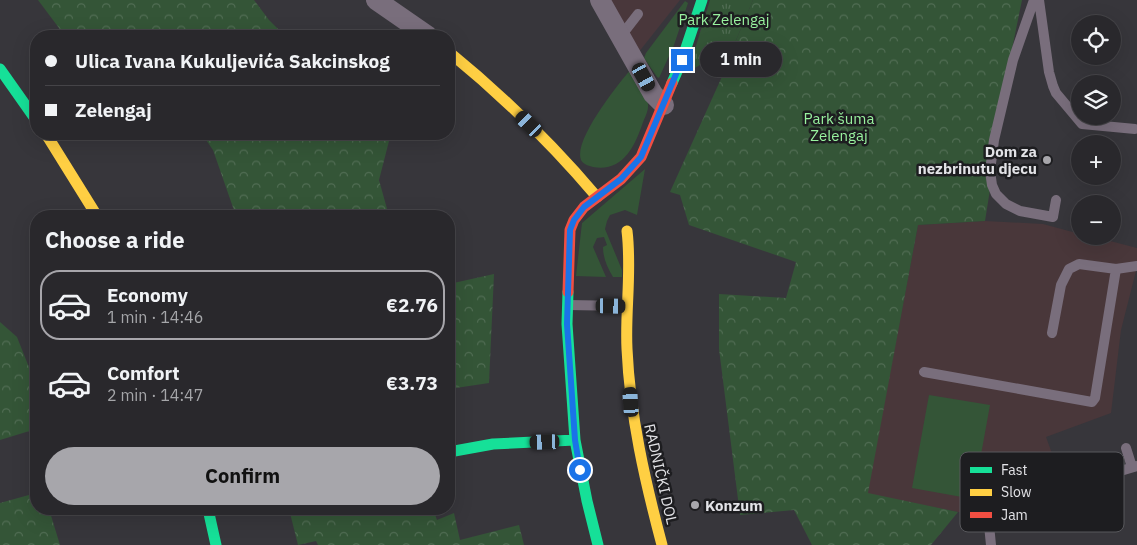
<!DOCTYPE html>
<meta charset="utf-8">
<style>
:root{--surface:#29282c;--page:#313034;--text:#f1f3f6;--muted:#a5a6a9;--line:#454448;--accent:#a7a6ab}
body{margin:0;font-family:"IBM Plex Sans",sans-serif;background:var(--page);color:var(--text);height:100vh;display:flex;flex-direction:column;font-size:19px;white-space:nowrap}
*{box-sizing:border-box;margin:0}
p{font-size:16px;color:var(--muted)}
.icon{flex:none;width:28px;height:28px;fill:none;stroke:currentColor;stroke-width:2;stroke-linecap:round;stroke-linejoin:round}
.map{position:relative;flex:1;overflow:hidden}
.side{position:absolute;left:30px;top:210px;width:425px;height:305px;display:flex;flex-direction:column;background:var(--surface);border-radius:20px;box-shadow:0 5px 20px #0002,0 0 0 1px var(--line)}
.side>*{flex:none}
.top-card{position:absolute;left:30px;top:30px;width:425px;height:110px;border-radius:20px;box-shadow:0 5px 20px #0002,0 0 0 1px var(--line);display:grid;align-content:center;height:110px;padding:0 15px;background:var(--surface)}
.fabs{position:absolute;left:1071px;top:15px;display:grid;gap:10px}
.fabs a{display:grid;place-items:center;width:50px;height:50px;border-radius:50%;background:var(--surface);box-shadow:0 5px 20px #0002,0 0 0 1px var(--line);font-size:25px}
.end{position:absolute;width:22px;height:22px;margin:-11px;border:6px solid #1a73e8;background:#fff;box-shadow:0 0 0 2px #fff}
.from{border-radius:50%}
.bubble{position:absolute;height:35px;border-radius:18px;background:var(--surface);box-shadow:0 5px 20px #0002,0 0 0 1px var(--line);font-size:16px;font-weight:700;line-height:35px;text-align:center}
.car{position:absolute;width:15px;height:30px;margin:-15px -8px;border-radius:6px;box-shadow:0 0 4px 1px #0007;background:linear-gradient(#222 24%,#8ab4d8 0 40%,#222 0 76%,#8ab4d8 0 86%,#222 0)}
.top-card b{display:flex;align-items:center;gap:18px;height:48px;font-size:19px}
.top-card b+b{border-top:1px solid var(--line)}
.top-card i{width:12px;height:12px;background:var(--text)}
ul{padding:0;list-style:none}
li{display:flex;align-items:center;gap:15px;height:70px;margin:0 10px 8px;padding:0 5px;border:2px solid transparent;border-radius:20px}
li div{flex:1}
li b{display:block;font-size:19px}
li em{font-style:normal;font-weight:700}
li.on{border-color:var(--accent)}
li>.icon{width:45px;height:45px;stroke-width:1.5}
h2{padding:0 15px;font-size:22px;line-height:60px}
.button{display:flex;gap:10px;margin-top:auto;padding:10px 15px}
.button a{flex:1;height:58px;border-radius:30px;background:var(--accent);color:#111;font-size:20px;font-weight:700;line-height:58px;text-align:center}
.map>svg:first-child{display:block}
.education{fill:#49373a}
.medical{fill:#49373b}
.green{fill:#345537}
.forest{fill:url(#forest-crowns)}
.park{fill:url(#park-tufts)}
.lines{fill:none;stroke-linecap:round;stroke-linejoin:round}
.lane{stroke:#796e7c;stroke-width:10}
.street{stroke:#796e7c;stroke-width:20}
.fast{stroke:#16e098;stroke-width:11}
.slow{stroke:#ffcf43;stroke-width:11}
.jam{stroke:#f24e42;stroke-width:11}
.route{stroke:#1a73e8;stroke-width:6}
.poi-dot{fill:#a7a6ab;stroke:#1d1d20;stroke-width:2}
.labels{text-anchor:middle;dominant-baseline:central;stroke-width:5;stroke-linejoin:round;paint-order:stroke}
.park-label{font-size:15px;fill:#99f29f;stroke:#1d1d20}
.poi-label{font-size:15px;font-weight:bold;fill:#e3e3e7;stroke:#1d1d20;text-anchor:end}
.street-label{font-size:15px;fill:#e3e3e7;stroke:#1d1d20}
.key{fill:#1d1d20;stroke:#58585c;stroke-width:1}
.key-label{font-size:14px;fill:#e3e3e7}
</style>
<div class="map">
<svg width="1137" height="545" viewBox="0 0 1137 545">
<defs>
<pattern id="forest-crowns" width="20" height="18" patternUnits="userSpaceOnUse" patternTransform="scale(1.25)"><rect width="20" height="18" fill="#345537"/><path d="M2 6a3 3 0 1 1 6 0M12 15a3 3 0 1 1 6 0" fill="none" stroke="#516d54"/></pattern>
<pattern id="park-tufts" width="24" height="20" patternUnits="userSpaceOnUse" patternTransform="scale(1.25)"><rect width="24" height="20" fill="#345537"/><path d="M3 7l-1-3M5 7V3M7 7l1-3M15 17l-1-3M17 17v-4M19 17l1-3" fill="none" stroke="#516d54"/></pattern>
</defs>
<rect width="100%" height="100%" fill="#37363b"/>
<path class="education" d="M985,221L1043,224L1080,234V236H1091L1137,248V267L1121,330L1111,413L1046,437L1061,478L974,514L958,512L867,494L918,225Z"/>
<path class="medical" d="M606,0H680L638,53Z"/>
<path class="green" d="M685,1L688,3L674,45L659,78L657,77L644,58L646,53Z
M632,68C638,79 649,94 648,107C648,112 644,119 642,125C634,148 622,172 593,167C589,166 583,164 581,160C573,140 619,83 632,68Z
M645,169L637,215L625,210L610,215L607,221L605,229L622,270V277H613C607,267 603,258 603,247L607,245L604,237L597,238L593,247L606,277L576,276L582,223Z
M929,395L990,405L973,499L912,488Z"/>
<path class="forest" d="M38,0H254L269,20L285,36H65Z
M753,0H1022L1013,44L985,221L918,225L868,493L958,512L931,545H812L794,510L740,515L719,349V294L786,298L796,262L689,225L680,195L670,192L729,61L734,45Z
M202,134H382L389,141L379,180L389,216H236L213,150Z
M494,274L489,383L449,389V284Z
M0,322L17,337L36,385V429L0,440Z
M36,493V509H49L60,545H0V503Z
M289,509H433L437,520L454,513L460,540L519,525L524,545H318L316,541L298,545Z"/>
<path class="park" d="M710,0H753L734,45L688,72Z"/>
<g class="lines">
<path class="lane" d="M1034,0L1013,60L994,140L990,171L992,185L996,194L1006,204L1020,211L1053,217L1056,200
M1039,0L1049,72L1053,86L1056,93L1082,124L1135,129
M621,36L638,14
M568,305L626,306
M1052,333L1061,285L1069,269L1079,264L1116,269L1137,266
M924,372L1092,402L1095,398L1116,269
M1126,448L1132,467
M991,545L989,525L992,519L1004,509L1030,498L1137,466"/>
<path class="street" d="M376,0L428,36
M600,0L653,94L664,105"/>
<path class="fast" d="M0,69L36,120
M672,83L682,60L702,0
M568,292L567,324L575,440L587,501L598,545
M449,452L493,444L575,440
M208,509L216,545"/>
<path class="slow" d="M449,52C503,96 552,144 597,197
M46,134L97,216
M627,231C632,271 625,310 627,349C630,416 645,481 662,545"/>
<path class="jam" d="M568,292L570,230L574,220L584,207L621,179L641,157L672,83"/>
</g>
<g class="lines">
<path class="route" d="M580,470L575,440L567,324L570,230L574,220L584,207L621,179L641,157L682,60"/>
</g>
<g class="poi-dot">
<circle cx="1047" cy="160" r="5"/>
<circle cx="695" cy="505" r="5"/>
</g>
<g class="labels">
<g class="park-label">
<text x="724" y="19">Park Zelengaj</text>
<text x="839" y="118">Park šuma<tspan x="839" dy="17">Zelengaj</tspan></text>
</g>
<g class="poi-label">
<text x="1037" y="151">Dom za<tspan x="1037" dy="17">nezbrinutu djecu</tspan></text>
<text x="705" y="505" text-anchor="start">Konzum</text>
</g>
<g class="street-label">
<text transform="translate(661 474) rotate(77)">RADNIČKI DOL</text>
</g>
</g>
<rect x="960" y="452" width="164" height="80" rx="8" class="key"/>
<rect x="970" y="467" width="22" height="6" fill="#16e098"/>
<rect x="970" y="489" width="22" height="7" fill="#ffcf43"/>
<rect x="970" y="512" width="22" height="6" fill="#f24e42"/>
<g class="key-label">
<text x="1001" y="475">Fast</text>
<text x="1001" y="497">Slow</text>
<text x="1001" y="520">Jam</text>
</g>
</svg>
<div class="fabs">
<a><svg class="icon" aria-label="locate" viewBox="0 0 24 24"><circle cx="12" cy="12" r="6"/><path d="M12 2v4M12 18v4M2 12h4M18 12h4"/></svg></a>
<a><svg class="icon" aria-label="layers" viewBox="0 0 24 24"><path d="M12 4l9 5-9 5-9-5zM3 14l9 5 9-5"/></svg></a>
<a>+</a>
<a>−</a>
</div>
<i class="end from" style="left:580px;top:470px"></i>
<i class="end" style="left:682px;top:60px"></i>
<div class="bubble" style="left:700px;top:42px;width:82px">1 min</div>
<i class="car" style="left:644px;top:77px;rotate:151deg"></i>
<i class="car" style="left:529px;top:124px;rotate:314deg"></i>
<i class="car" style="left:611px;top:306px;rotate:91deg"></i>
<i class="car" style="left:631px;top:402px;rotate:356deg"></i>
<i class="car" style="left:545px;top:442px;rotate:268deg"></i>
<div class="top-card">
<b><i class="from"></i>Ulica Ivana Kukuljevića Sakcinskog</b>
<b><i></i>Zelengaj</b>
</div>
<section class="side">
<h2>Choose a ride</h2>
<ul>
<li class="on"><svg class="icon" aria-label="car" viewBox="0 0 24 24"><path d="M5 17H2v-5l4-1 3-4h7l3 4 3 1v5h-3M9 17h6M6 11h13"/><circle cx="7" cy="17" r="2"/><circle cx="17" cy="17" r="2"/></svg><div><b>Economy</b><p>1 min · 14:46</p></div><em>€2.76</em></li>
<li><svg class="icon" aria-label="car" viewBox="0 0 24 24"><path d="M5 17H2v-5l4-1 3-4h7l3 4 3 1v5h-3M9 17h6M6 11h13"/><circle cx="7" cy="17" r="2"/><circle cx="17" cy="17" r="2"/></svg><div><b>Comfort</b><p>2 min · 14:47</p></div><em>€3.73</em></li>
</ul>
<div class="button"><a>Confirm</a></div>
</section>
</div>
